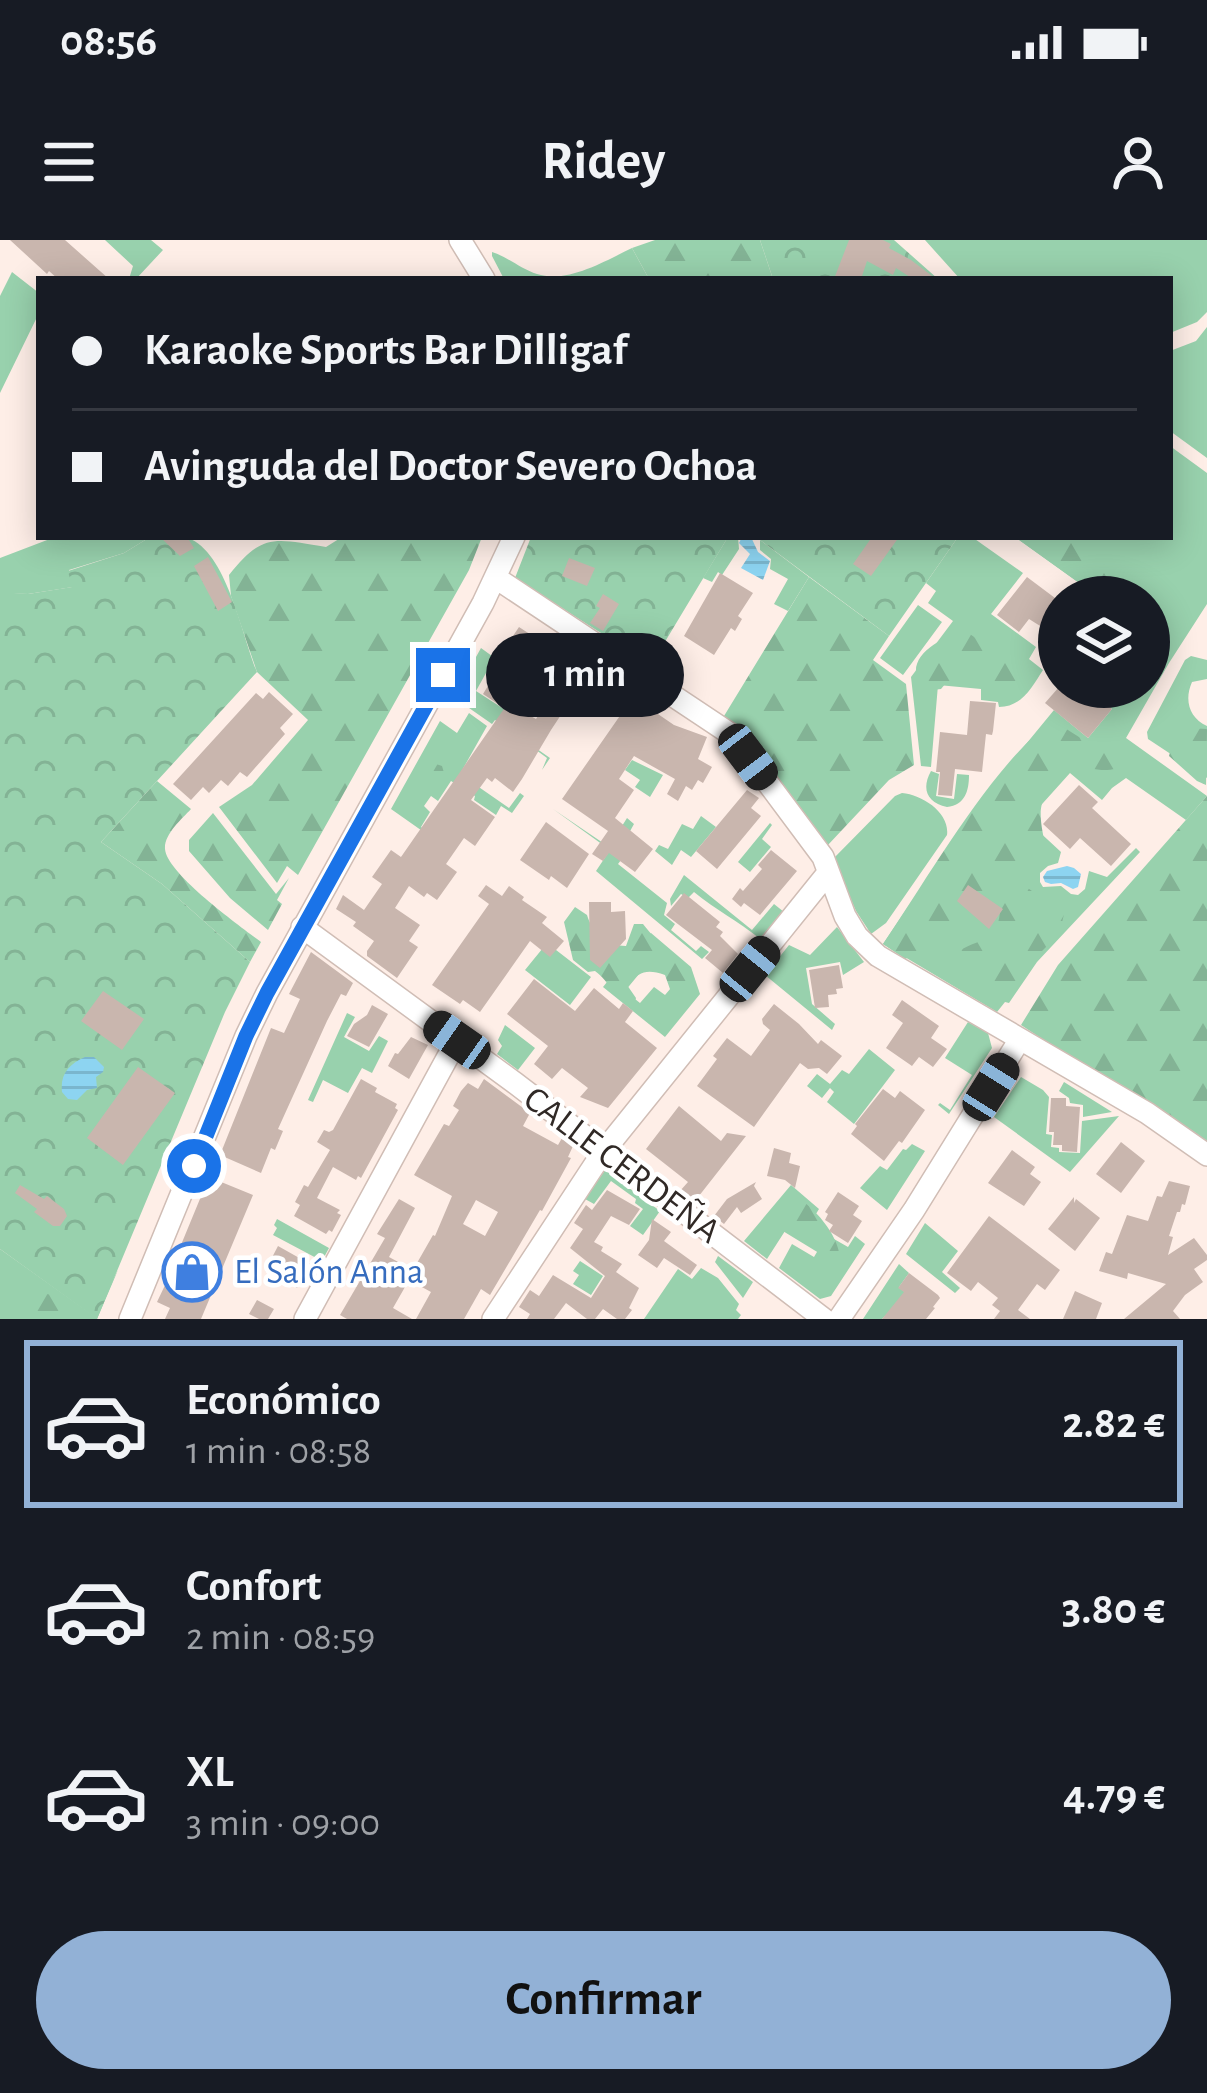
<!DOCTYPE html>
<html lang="es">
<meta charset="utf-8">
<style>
:root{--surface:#171b24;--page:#20242c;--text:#f1f3f6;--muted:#9ea1a6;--line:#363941;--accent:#92b1d6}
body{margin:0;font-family:"Alegreya Sans",sans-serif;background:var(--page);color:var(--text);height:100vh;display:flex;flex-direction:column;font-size:45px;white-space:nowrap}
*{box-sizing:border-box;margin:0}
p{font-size:39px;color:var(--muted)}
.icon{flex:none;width:66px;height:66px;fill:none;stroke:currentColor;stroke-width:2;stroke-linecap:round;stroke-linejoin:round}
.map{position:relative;height:1079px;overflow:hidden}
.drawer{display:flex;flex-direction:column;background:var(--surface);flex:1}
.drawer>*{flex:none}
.guide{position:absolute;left:36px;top:36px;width:1137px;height:264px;border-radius:0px;box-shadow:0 6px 30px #0003;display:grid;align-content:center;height:264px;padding:0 36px;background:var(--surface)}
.controls{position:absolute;left:1038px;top:336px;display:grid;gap:24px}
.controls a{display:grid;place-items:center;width:132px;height:132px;border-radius:50%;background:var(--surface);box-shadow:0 6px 30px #0003;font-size:60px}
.end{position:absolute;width:54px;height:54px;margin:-27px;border:15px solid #1a73e8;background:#fff;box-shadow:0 0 0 6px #fff}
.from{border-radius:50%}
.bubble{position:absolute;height:84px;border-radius:42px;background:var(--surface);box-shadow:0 6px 30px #0003;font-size:39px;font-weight:700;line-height:84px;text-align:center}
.car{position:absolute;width:36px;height:72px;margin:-36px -18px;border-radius:15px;box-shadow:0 0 9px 3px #0007;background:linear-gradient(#222 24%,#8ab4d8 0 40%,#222 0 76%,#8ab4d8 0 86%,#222 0)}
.guide b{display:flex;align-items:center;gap:42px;height:114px;font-size:45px}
.guide b+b{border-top:3px solid var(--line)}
.guide i{width:30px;height:30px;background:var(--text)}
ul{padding:21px 0 0;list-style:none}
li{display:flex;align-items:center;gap:36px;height:168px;margin:0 24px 18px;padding:0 12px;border:6px solid transparent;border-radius:0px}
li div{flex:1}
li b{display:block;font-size:45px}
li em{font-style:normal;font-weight:700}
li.current{border-color:var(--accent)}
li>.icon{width:108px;height:108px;stroke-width:1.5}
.action{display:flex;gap:24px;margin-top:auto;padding:24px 36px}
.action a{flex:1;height:138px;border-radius:72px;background:var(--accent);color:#111;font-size:48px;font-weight:700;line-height:138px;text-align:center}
.status{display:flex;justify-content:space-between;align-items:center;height:84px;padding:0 60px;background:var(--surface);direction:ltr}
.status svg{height:33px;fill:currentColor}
header{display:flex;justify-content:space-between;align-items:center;height:156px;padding:0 36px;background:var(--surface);font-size:54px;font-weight:700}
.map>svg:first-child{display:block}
.green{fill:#98d1ad}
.forest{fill:url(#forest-firs)}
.park{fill:url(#park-crowns)}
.water{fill:url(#water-rules)}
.building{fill:#c9b6ae;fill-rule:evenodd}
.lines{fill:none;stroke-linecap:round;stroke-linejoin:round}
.minor-casing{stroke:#d0bdb5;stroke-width:24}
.minor{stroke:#fff;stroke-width:21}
.route{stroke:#1a73e8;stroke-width:15}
.labels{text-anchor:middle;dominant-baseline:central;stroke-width:9;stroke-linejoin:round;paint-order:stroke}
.street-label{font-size:36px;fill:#302926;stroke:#fff}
.shop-label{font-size:36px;fill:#366cbe;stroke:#fff;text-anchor:start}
</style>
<div class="status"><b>08:56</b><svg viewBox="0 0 49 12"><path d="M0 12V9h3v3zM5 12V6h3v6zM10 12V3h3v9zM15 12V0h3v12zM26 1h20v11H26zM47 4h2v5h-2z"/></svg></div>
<header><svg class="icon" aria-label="menu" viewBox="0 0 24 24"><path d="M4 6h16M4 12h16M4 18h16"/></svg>Ridey<svg class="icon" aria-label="person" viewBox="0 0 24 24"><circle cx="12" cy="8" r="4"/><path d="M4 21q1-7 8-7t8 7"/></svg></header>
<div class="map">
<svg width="1207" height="1079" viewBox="0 0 1207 1079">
<defs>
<pattern id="forest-firs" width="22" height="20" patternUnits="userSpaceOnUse" patternTransform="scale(3)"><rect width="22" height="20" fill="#98d1ad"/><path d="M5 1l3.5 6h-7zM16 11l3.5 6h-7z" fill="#83b395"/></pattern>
<pattern id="park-crowns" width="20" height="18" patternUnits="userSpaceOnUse" patternTransform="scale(3)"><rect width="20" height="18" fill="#98d1ad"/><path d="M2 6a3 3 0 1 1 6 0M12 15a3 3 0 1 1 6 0" fill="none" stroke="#83b395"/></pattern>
<pattern id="water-rules" width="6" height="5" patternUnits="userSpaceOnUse" patternTransform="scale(3)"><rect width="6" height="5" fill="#8dd4f1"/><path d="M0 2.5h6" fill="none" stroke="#7ab6ce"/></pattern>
</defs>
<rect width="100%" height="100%" fill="#feeee7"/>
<path class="green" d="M105,0H151L163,10L136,39H129L133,26Z
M925,0H1207V72L1197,82L1170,93V39H960Z
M632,8L649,39H504L492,16V12C508,17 521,29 537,34C567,44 605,21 632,8Z
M12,32L39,53V73L0,153V56Z
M1207,87V218L1170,191V111L1196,101Z
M1170,206L1207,233V364L1169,423L1126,498L1207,556L1186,580L1126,538L1112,548L1102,560L1070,533L997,614L1034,587L1061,612L1058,623L1048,626L1040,633V642L1043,647L1061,646L1071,654L1078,655L1085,649L1089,631L1107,637L1136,608L1140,612L1037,722L1009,763L1005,762L997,772L883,704L980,560L1054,470L1088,498L1112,469L1086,447H1149V357H1086V348L1015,297H1170Z
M55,297H150L124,313L69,330L73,347L28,354L0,353V318Z
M728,297H738L739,309L722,335L718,332L712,342L703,338Z
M958,297H972L1023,333L991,374L1036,407L1029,419L1043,430C1032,447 1022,467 999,467L998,462L981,460V449L938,445L931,527L921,526L911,437L953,381L928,363L936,351L926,343Z
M760,300L809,337L788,371L774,364L788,339L770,329L771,319L760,310Z
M918,365L942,382L903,435L880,418Z
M481,408L507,427L495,437L486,433L476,451L510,473L532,443L553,457L547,465L543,463L538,470L525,461L515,476L520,497L550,518L542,530L547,518L495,480L492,484L459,461L461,456L456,453Z
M1191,416L1207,420V439L1192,442C1184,460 1189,478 1207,486V538L1148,499L1147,492L1185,420Z
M469,473L487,486L460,534L509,568L520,553L524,556L512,573L501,566L496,575L474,560L475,556L451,541L438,561L431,556L424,566L430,572L421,587L445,607L391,569L440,481L457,493Z
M632,520L663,535L650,557L635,547L640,540L625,530Z
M931,531L939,534L936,556L954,559L957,534L969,535C969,551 965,565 947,567C927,563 921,549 931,531Z
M902,553C923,555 950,573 947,595L886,683L871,694L856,671L833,619L895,556Z
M553,569L609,607L627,578L634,584L624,602L630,608L618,624L667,663L664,675L675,684L671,690L696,711L701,706L709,712L702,719L596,631L610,610Z
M701,576L716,587L691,617L681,610L672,625L655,611L659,605L668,609L682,584L693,589Z
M770,583L772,585L762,599L771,607L750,632L738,622Z
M684,635L752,690L774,664L784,672L752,712L750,710L759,698C738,681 716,670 694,652L688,658L681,654L671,666L670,659Z
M837,687L864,722L843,735L840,722L806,728L812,764L835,784L832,790L765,735L789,705L810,715Z
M651,693L691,727L700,754L665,797L603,747L629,715L644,728L625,751L640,763L654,747L665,755L676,742L637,709Z
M547,703L591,737L570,765L525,730Z
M347,773L355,777L344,797L369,811L379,796L388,801L372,833L362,828L348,853L323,840L313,862L308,860Z
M968,782L988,793L992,808L949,874L938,865L940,863L950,870L972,835L945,818Z
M505,785L535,808L518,830L497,814L502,806L498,800Z
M869,809L895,830L854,884L827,862L834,852L830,848L822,858L807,846L817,834L830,844L842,830L849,834Z
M1021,837L1043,850L1049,857L1046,894L1052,895L1051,907L1059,908V912L1080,913L1082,881L1119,876L1070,932L994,877Z
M1064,842L1112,872L1083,877V865L1070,863L1069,858L1059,851Z
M912,904L925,911L887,970L860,948L880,926L887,930L903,909L906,910Z
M605,930L660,971L643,995L630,986L643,969L635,963L636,959L611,941L594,964L585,959Z
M791,945L819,969L800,1000L785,991L767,1019L744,1001Z
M277,979L329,1008L322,1021L273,995L277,988L274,985Z
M925,983L958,1011L942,1032L960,1048L955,1053L906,1014Z
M827,995L848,1007L855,996L865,1004L831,1056L820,1059L779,1028L792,1004L814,1017Z
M0,1009L94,1076L118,1030L97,1079H0Z
M718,1016L753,1042L743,1058L715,1022Z
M580,1021L603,1036L591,1055L573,1044L579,1035L573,1031Z
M899,1024L909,1033L899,1047L907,1054L882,1079H863Z
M701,1028L718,1038L739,1064L736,1070L741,1075L738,1079H644L678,1029L692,1039Z"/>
<path class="forest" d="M655,0H760L773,39H649L632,8Z
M342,297H482L469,330L298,635L287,626L277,643L219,567L252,545L308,480L257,432L231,356L229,335C263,292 275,299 326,307Z
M1015,297H1096L1104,321L1132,326L1149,323C1159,339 1162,352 1149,368V357H1099Z
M809,337L889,396L873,420L906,444L914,525L889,540L827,606L740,489L724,476Z
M967,392L1017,427L1023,437L1018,449L997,454L976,446L946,443L941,449L925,451C897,420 940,396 967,392Z
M1052,480L1079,497L1092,501L1098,492C1119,495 1126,505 1129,524C1103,536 1095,526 1068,527C1040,559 1036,562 1045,604L1038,618C1031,619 1024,618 1018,621C989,632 970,684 937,692L930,708L905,719L883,704C930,635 988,531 1052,480Z
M1188,488L1207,489L1206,545L1197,541L1169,516L1175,491Z
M424,520L442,526L445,536L443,550L433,553C421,545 414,540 416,525Z
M157,541L191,569C182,579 164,594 165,609C167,634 240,686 261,702L250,722L162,644L101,602Z
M1207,556V908L1021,785L1058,725Z
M213,573L276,654L289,638L277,660L282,664L268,690L230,658L189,611V600Z
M1006,644L1025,646L1064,674L1061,687L1048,705L1033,720L1009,753L997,757L981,754L970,748L959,728L958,712C969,703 984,703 993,692C1005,677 996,660 1006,644Z
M575,667L587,675C592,693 608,706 626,706L634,684H643C647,689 651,694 656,699C672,718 698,727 690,755L683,758L671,752L665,735C647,729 640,731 627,745L636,758L634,765C611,756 611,743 595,731L588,732L573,720L564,682Z
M794,955C815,968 837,993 840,1017L832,1021L773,985L769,978C776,967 783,960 794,955Z
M34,1052L53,1055L74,1068L77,1079H29Z"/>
<path class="park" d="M760,0H894L938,39H773Z
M150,297C161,297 178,294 188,298C227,312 242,396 257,432L101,602L162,644L250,722L225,772L97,1079L0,1009V352L28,354L72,347L68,331L124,313Z
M531,297H728L651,425L515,338Z
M756,297H958L889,396Z"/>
<path class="water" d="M742,297H751L758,312L770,321L763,340L741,328L750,314L739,303Z
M1067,626L1074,628L1081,634L1078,647L1073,649L1061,643L1051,644L1045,642L1043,637L1047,631Z
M85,817H94L104,827L103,832L96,837L97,848L87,850L77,860L68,859L62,852C60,834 69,824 85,817Z"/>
<path class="building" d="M10,0H65L109,39H58L49,31L47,34Z
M849,0H883L891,4L889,8L911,20L936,39H913L896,28L893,35L867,21L861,39H834Z
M160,297H187L194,308L180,316Z
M872,297H899L871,336L853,324Z
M208,317L232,362L218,371L194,326Z
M569,318L595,328L587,346L562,336Z
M720,333L753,353L738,376L742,379L735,391L731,388L714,415L684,396Z
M1027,337L1059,361V371L1045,389L1029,379L1019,392L997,375Z
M603,354L619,364L603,391L590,383L600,368L596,366Z
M519,387L548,406L541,418L535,414L498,464L483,454L502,423L499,421L504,413L503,411Z
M572,413L592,428L551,490L522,539L513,552L495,538L492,542L487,538L471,560L495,577L475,606L464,598L446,624L457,632L437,660L427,653L424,657L409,646L395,668L420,685L409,701L418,707L397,738L367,716V711L374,701L353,686L356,682L336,669L343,655L364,670L382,644L372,637L391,610L401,617L508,463L536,479L551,456L546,453Z
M1059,447H1086L1112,469L1088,498L1045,463Z
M269,452L293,474L280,488L285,494L247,537L240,532L228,546L221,540L209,553L203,547L191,560L173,544L256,453L263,459Z
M633,457L674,485L707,497L698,519L712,527L703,543L698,540L692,550L686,546L678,561L667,554L675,539L634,516L619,539L634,550L615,578L653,609L635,632L609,613L603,621L592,614L608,591L562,559Z
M970,461L996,463L993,491L992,495L986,494L982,532L955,529L952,556L938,555L940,532H936L940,492L967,495Z
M1079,545L1098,562L1092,568L1131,604L1111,626L1080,598L1070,609L1043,584Z
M747,550L759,558L751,568L761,576L717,629L696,611Z
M546,582L589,614L567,648L551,636L549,640L520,620Z
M771,610L797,631L760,675L744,663L741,667L732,659L740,648L743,651L762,629L758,625Z
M486,645L502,656L509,646L524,657L522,660L547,677L542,683L564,701L550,717L530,701L480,772L463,760L460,764L432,745L489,664L478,656Z
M968,645L1003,669L989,689L957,661Z
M684,653L720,682L716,687L723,692L720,696L738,714L723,733L705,718L712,710L666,675Z
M589,662H611V672L625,671L626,699L600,728L590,720Z
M311,712L353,743L346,756L341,754L327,781L278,889L283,891L275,910L271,908L261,933L220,915L271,788L284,793L300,759L289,754Z
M839,725L843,748L836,749L837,754L828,755L829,767L815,768L809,730Z
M534,739L575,771L594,748L619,769L623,763L633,771L625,782L657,808L608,868L580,857L588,848L562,828L552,839L534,824L548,806L507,774Z
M103,751L144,779L122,810L81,781Z
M902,760L939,786L931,798L947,809L933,827L919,817L912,826L886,808L903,783L892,775Z
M774,764L799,784L818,804L821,800L842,816L827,834L819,828L808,829L800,823L754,887L697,846L717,819L713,816L727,798L751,816L770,790L763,784L762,779Z
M372,765L388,774L369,807L347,796L354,784L367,775Z
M411,797L428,805L409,839L388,826L395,813L398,814Z
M138,827L175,853L123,925L87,898Z
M361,839L377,848L375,852L397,864L395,868L398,870L361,938L358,936L356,940L333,927L317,958L340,970L337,973L341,975L332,992L329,990L326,994L294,976L300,965L295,962L304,945L308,947L330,910L317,902L324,890L329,892L333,890Z
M484,839L530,873L523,886L558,905L562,898L573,906L568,917L571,918L542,971L540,970L490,1055L481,1049L464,1079H416L431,1052L409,1040L393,1068L412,1079H347L340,1075L385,998L377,994L399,959L415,968L389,1017L413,1030L433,995L435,996L452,956L414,935L444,884L449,886L459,870L453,866L461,851L468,843L478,849ZM476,960L498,972L485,996L463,984Z
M883,849L895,858L900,851L925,870L902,903L899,901L884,921L851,894L857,886L855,884Z
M1051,858H1066V866L1080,867L1077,912L1062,911V905H1053L1054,892H1049Z
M679,866L721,901L727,893L746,896L695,961L680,951L688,942L646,909Z
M1121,902L1145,921L1121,953L1096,934Z
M774,908L791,913L789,923L800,926L795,948L785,940L767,936Z
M1012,910L1035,927L1030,934L1041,942L1024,966L988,943Z
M209,937L253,955L201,1079H165L170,1068L157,1062L167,1041L180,1047L190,1023L176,1017Z
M1169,941L1190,946L1185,965L1182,964L1180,972H1177L1169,996L1173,997L1168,1015L1194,998L1207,1015V1020L1194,1029L1203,1042L1185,1055L1173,1071L1180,1079H1124L1166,1044L1128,1033L1127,1039L1099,1031L1106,1012L1112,1014L1127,975L1148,981L1157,956L1162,957Z
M756,942L754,946L762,959L741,973L737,967L724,984L714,976L727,959Z
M20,945L44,959L47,956L64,969L67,976L60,986H53L34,972L37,969L15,953Z
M607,950L640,969L629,985L611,976L594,1002L603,1007L601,1011L622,1024L616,1032L639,1048L629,1068L632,1070L625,1079H617L603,1069L595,1079H587L566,1063L554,1079H527L530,1074L519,1067L530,1050L539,1056L553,1035L591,1058L605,1036L570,1008L583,989L574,983L586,965L592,970Z
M838,952L859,966L853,975L862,981L848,1003L829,991L833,985L825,980L828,974L825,972Z
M1074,957V963L1076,959L1100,978L1075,1011L1048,989Z
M989,976L1060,1030L1045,1050L1037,1044L1018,1070L1030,1079H994L1000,1071L992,1065L998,1058L978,1042L971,1051L947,1033Z
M652,979L671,992L664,1001L697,1025L690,1035L664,1018L657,1028L638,1015L649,1000Z
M278,1006L310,1024L308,1027L311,1029L302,1046L299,1044L297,1048L265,1031Z
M909,1033L938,1055L940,1058L933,1067L935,1068L926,1079H882L904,1052L898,1048Z
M1075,1051L1102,1063L1096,1079H1063Z
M257,1060L274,1069L268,1079H259L249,1074Z"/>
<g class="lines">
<defs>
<path id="minor" d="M460,0L484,39
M496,338L732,495L823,617L845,676L857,696L878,716L1147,873L1207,915
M302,687L515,843L824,1079
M130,1079L246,796L267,753L483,363L514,297
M305,1079L457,800
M493,1079L603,912L827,634
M839,1079L914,970L1020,799"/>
</defs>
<use href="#minor" class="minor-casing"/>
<use href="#minor" class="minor"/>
</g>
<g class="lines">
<path class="route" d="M194,926L246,796L267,753L443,435"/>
</g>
<defs>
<symbol id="shop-ring" viewBox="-11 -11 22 22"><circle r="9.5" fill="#fff" stroke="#3f7fe0" stroke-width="1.5"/><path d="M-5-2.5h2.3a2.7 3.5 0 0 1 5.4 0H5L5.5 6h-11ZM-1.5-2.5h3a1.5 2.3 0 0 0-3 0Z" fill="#3f7fe0"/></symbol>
</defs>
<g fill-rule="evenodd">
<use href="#shop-ring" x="159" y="999" width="66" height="66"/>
</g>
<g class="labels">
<g class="street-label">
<text transform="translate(622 925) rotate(37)">CALLE CERDEÑA</text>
</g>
<g class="shop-label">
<text x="234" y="1032">El Salón Anna</text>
</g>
</g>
</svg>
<div class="controls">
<a><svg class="icon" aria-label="layers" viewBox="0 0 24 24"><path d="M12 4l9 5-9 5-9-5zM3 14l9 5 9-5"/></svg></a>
</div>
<i class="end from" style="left:194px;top:926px"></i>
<i class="end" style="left:443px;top:435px"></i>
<div class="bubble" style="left:486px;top:393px;width:198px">1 min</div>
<i class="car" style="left:748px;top:517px;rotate:143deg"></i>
<i class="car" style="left:750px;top:729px;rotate:39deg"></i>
<i class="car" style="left:457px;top:800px;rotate:305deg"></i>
<i class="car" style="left:991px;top:847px;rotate:32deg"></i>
<div class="guide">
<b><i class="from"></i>Karaoke Sports Bar Dilligaf</b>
<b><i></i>Avinguda del Doctor Severo Ochoa</b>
</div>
</div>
<section class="drawer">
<ul>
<li class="current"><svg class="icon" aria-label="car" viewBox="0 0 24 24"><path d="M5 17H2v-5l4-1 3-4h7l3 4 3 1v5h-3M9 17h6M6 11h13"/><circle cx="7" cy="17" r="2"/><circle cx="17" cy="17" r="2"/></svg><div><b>Económico</b><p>1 min · 08:58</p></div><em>2.82 €</em></li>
<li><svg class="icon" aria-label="car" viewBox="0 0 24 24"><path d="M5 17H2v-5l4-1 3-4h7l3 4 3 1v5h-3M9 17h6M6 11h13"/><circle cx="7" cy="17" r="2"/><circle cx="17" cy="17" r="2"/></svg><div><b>Confort</b><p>2 min · 08:59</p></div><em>3.80 €</em></li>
<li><svg class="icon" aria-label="car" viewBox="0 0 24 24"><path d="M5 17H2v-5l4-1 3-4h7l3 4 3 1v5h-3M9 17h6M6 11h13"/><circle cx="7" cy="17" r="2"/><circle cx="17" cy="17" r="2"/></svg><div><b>XL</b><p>3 min · 09:00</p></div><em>4.79 €</em></li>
</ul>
<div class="action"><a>Confirmar</a></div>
</section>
